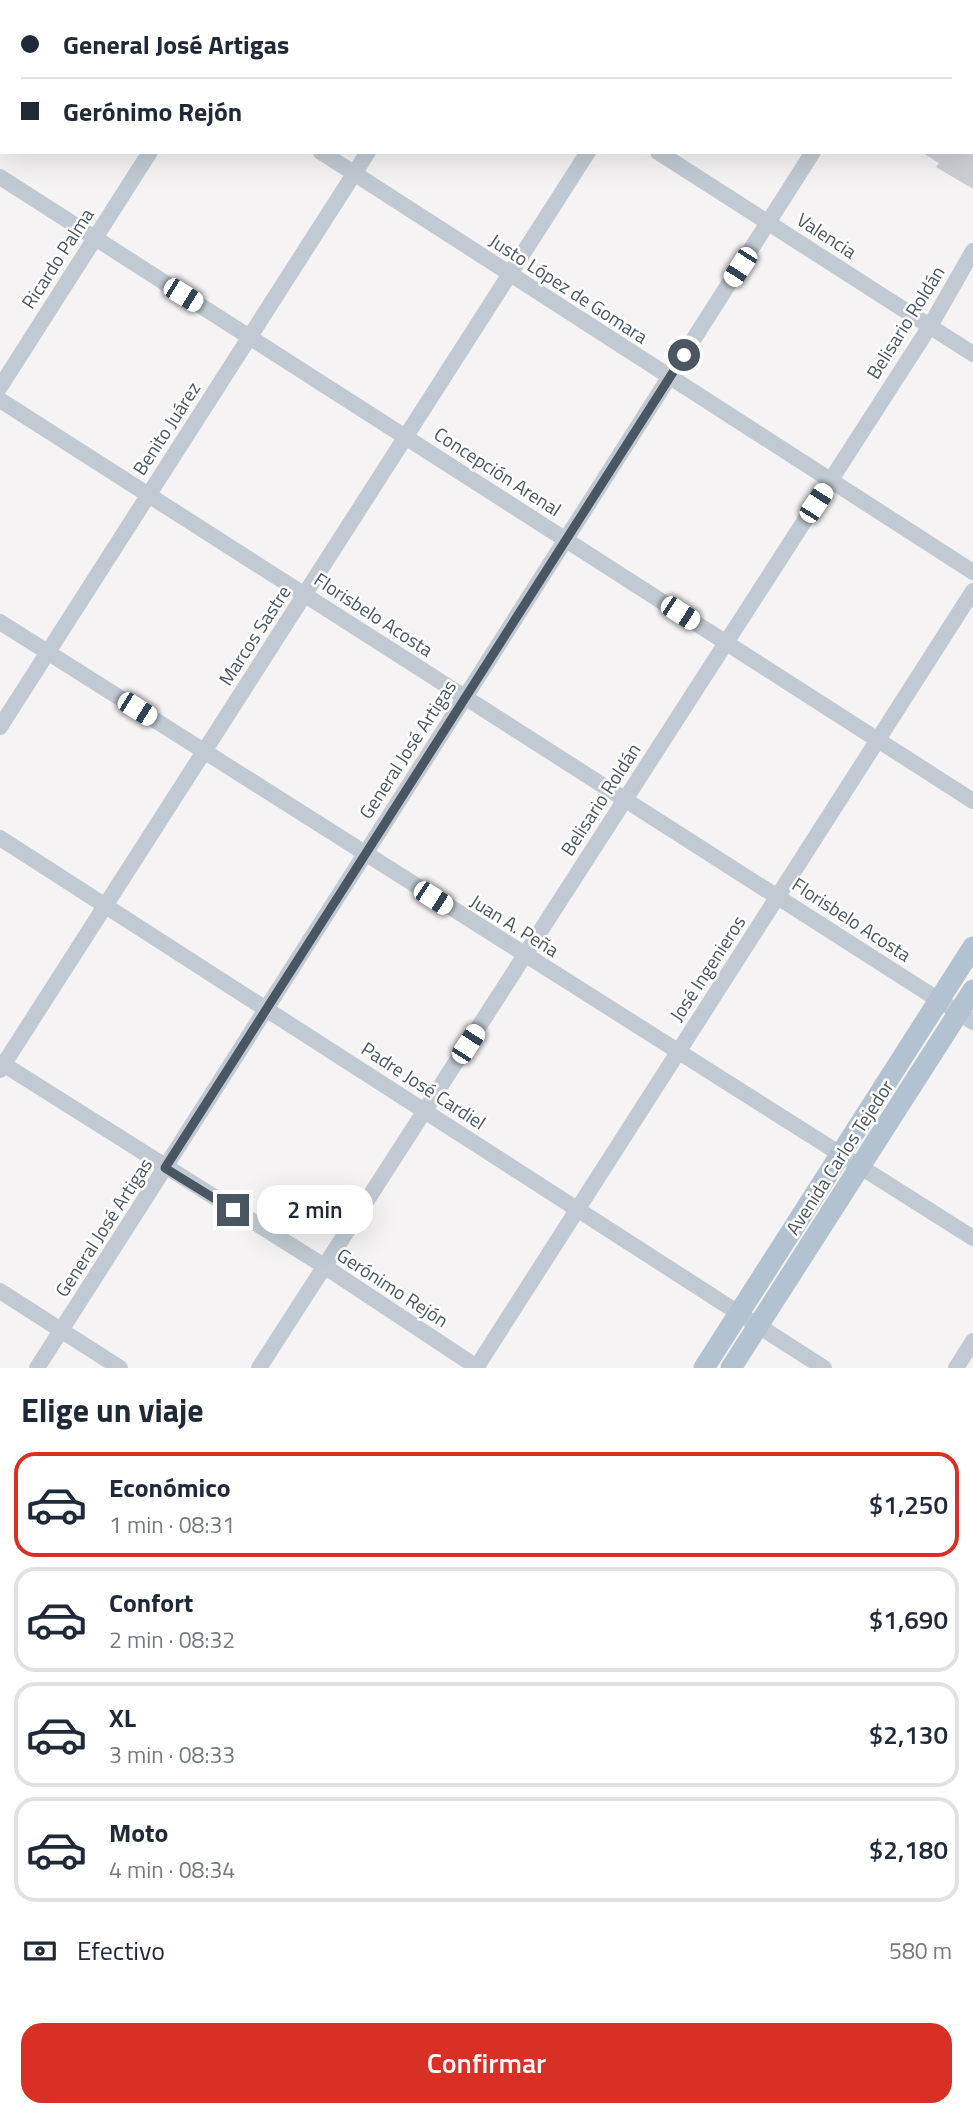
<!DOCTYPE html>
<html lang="es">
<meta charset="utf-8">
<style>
:root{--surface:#fff;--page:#f2f2f3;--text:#1f2937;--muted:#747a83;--line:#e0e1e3;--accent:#d93025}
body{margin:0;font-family:"Titillium Web",sans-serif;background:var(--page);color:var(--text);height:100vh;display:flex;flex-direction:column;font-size:26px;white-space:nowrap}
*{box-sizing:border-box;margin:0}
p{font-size:23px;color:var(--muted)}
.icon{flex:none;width:38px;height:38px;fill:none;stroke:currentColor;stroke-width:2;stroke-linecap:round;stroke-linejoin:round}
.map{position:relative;height:1368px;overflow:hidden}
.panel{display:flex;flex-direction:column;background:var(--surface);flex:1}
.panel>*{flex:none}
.guide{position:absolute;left:0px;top:0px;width:973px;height:154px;box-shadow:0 7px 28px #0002;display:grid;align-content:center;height:154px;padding:0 21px;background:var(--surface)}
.end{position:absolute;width:32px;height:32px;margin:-16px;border:9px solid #4a5661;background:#fff;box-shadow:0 0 0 4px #fff}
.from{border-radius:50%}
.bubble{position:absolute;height:49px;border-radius:21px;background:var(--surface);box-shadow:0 7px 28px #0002;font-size:23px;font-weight:600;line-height:49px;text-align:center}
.car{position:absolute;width:21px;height:42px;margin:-21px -10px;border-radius:9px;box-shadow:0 0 5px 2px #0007;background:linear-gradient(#fff 24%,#345 0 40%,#fff 0 76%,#345 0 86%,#fff 0)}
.guide b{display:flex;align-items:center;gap:24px;height:66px;font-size:26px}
.guide b+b{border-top:2px solid var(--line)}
.guide i{width:18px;height:18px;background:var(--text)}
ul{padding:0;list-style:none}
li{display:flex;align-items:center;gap:21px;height:105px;margin:0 14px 10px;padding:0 7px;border:4px solid var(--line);border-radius:21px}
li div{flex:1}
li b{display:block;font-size:26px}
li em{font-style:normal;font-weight:600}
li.selected{border-color:var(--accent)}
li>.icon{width:63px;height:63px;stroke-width:1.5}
h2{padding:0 21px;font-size:32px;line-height:84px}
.pay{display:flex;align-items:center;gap:18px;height:77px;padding:0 21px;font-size:26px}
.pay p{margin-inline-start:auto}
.button{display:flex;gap:14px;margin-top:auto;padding:14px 21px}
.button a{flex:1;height:80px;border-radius:21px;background:var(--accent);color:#fff;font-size:28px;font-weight:600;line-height:80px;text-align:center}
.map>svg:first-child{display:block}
.building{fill:#cdcfd5}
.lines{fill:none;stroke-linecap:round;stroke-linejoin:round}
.minor{stroke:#c1cad2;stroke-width:16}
.major{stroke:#b3c2d1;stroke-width:21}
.route{stroke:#4a5661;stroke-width:9}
.labels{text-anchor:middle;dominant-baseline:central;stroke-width:5;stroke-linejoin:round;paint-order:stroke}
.street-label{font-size:19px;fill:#4a5661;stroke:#fff}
</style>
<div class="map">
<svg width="973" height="1368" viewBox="0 0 973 1368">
<rect width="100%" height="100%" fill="#f5f3f3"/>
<path class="building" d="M921,152H973V189L936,167L939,163Z"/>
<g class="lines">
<path class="minor" d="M80,0L82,2
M420,0L422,2
M20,2L22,0
M246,2L247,0
M464,2L465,0
M685,2L686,0
M909,2L911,0
M0,34L2,31
M321,152L973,572
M658,152L973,354
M0,177L973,801
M0,387L150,152
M0,400L973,1022
M0,622L973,1238
M0,727L368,152
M0,838L824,1368
M0,1062L324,1266L478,1368
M0,1070L588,152
M0,1291L120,1368
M37,1368L813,152
M259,1368L930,326L973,251
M476,1368L973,591
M956,1368L973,1341"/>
<path class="major" d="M778,0L781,2
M813,0L816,2
M971,102L973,103
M971,123L973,125
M704,1368L973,947
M731,1368L973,990"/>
</g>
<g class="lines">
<path class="route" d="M233,1210L165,1168L684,355"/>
</g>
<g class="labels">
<g class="street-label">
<text transform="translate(827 235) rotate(33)">Valencia</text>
<text transform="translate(57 258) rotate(-57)">Ricardo Palma</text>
<text transform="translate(569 288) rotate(33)">Justo López de Gomara</text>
<text transform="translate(905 322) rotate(-58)">Belisario Roldán</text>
<text transform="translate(166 428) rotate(-57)">Benito Juárez</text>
<text transform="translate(498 471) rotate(33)">Concepción Arenal</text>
<text transform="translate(374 614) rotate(33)">Florisbelo Acosta</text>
<text transform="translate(254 635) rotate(-57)">Marcos Sastre</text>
<text transform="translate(407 749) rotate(-57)">General José Artigas</text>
<text transform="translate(600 799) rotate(-57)">Belisario Roldán</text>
<text transform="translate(852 919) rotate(33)">Florisbelo Acosta</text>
<text transform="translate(515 925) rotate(32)">Juan A. Peña</text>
<text transform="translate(707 968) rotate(-57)">José Ingenieros</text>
<text transform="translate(424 1085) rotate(33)">Padre José Cardiel</text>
<text transform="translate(839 1157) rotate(-57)">Avenida Carlos Tejedor</text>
<text transform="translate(103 1227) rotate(-57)">General José Artigas</text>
<text transform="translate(393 1287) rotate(33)">Gerónimo Rejón</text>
</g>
</g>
</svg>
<i class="end from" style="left:684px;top:355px"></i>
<i class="end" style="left:233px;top:1210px"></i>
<div class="bubble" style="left:257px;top:1185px;width:116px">2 min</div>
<i class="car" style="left:740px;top:267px;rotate:213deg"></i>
<i class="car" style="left:183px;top:295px;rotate:122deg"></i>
<i class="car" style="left:816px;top:503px;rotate:33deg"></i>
<i class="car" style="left:680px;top:613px;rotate:123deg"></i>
<i class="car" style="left:137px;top:709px;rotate:122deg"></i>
<i class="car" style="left:433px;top:898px;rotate:123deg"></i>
<i class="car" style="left:468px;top:1044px;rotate:33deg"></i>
<div class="guide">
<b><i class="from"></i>General José Artigas</b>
<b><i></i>Gerónimo Rejón</b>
</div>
</div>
<section class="panel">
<h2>Elige un viaje</h2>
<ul>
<li class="selected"><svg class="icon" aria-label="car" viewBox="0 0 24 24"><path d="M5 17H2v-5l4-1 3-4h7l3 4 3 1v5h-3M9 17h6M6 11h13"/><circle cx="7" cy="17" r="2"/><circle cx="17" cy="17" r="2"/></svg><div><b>Económico</b><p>1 min · 08:31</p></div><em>$1,250</em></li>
<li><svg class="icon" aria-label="car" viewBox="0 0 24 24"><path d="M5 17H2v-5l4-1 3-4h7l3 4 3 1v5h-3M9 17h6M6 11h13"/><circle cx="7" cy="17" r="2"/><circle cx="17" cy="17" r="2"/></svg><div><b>Confort</b><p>2 min · 08:32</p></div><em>$1,690</em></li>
<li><svg class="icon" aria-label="car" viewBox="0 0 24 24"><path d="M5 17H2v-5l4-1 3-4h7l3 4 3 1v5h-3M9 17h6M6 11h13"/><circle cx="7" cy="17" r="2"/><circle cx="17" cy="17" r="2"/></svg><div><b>XL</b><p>3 min · 08:33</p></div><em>$2,130</em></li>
<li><svg class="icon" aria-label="car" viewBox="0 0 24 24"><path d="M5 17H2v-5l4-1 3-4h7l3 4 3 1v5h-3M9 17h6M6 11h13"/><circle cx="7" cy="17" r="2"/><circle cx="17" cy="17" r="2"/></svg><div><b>Moto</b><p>4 min · 08:34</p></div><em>$2,180</em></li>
</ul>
<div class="pay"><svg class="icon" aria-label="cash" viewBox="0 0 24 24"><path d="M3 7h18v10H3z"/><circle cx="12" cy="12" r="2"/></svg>Efectivo<p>580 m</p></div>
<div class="button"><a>Confirmar</a></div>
</section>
